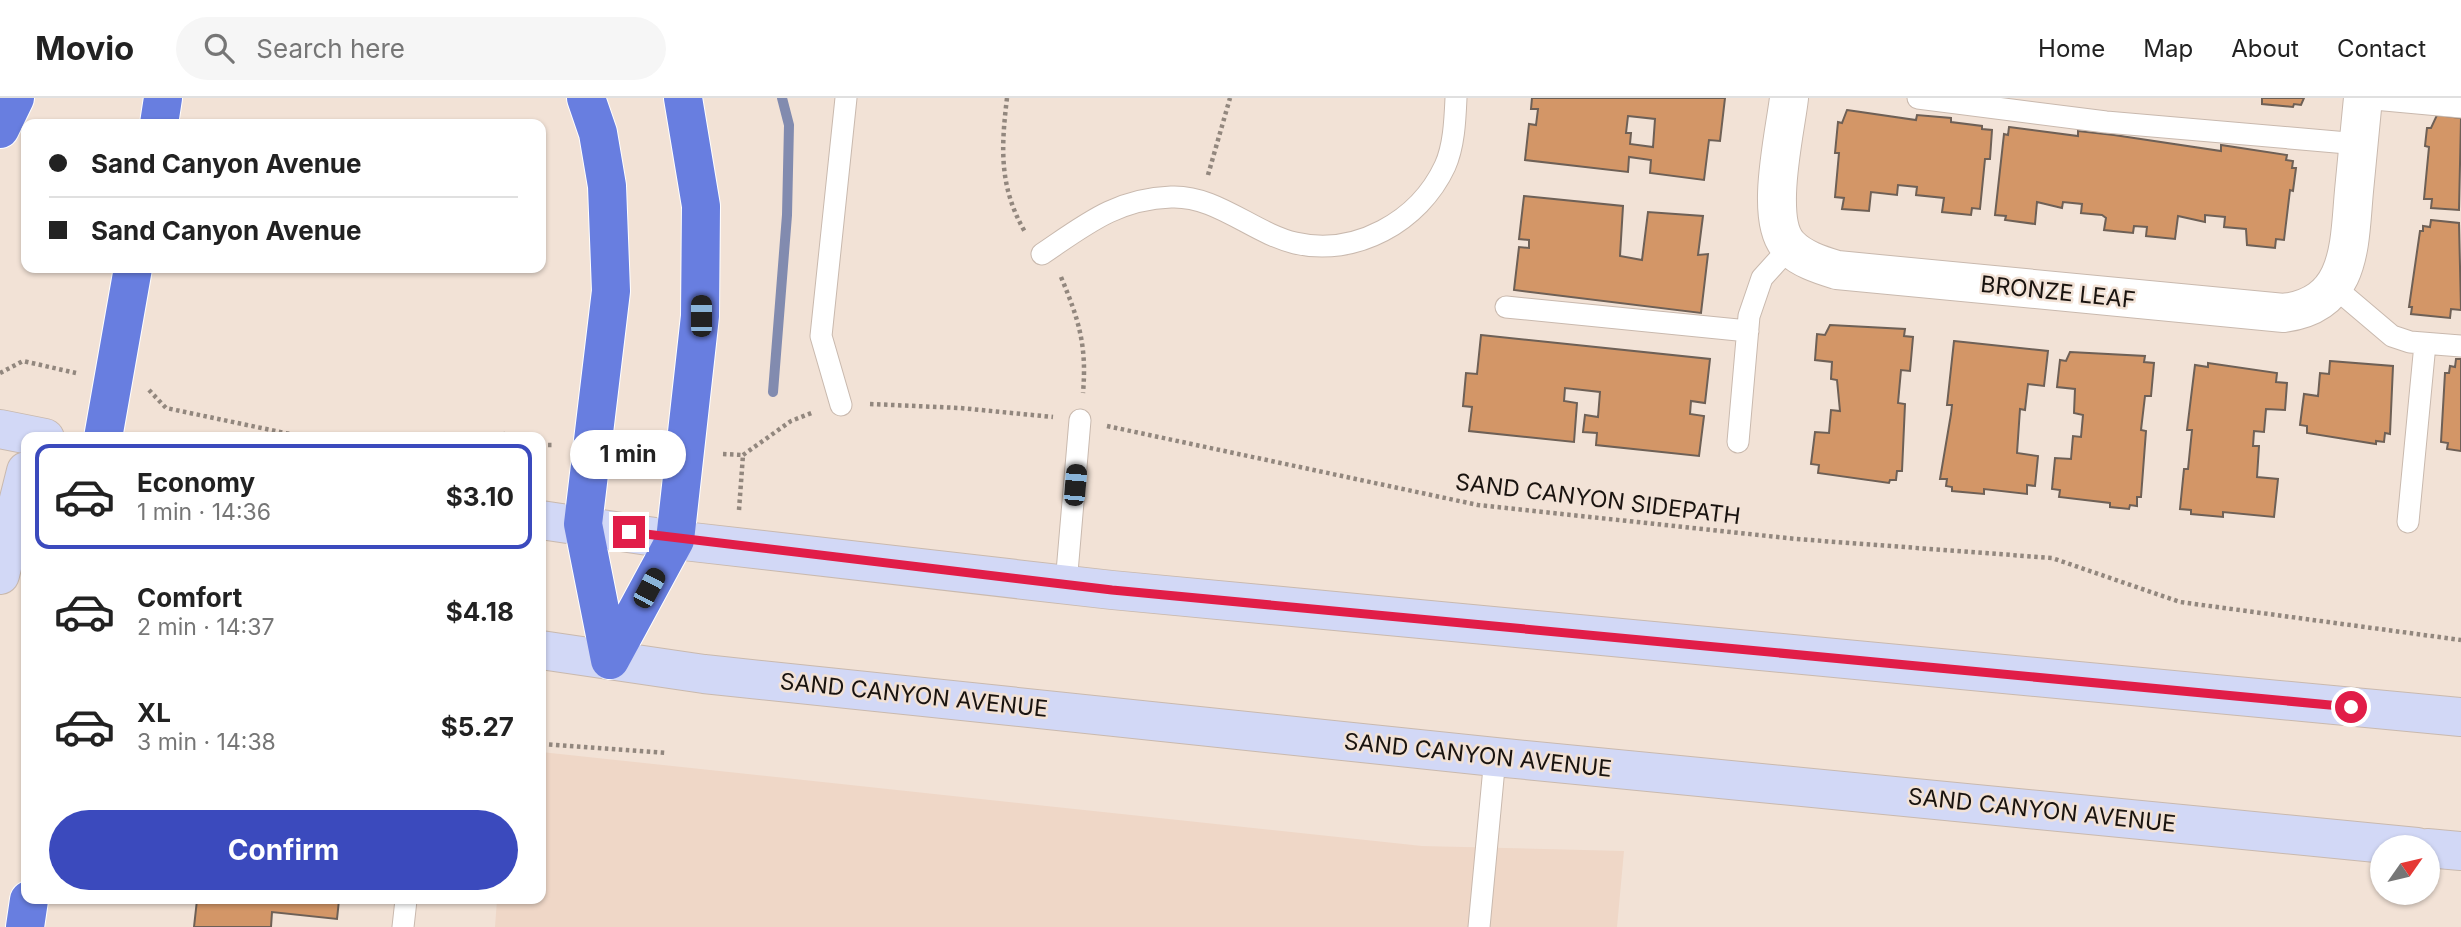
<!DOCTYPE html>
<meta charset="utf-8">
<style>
:root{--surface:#fff;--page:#f6f6f6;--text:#222;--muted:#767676;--line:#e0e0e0;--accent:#3b4abd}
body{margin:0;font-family:Inter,sans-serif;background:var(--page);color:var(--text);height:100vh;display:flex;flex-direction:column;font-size:26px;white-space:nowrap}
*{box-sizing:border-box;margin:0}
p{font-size:23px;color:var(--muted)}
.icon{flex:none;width:38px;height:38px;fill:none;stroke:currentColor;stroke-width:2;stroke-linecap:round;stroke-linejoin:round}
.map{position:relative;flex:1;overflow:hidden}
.sheet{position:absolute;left:21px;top:334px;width:525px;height:472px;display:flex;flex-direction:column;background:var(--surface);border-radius:14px;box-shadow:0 2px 5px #0004}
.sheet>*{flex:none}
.banner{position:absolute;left:21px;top:21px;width:525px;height:154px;border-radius:14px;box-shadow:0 2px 5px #0004;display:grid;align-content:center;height:154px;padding:0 28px;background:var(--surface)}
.needle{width:46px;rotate:56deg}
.fabs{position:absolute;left:2370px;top:737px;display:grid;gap:14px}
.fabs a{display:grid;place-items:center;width:70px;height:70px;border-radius:50%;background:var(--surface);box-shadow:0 2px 5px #0004;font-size:35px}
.end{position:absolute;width:32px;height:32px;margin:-16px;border:9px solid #e11d48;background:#fff;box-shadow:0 0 0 4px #fff}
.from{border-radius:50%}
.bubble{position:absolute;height:49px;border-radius:24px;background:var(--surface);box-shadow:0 2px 5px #0004;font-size:23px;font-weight:700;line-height:49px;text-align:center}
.car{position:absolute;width:21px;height:42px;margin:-21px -10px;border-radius:9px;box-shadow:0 0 5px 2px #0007;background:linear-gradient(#222 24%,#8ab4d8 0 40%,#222 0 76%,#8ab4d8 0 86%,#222 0)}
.banner b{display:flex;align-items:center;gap:24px;height:66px;font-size:26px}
.banner b+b{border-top:2px solid var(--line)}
.banner i{width:18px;height:18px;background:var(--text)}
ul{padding:12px 0 0;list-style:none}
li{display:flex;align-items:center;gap:21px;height:105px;margin:0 14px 10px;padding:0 14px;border:4px solid transparent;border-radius:14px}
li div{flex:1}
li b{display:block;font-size:26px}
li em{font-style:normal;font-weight:700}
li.selected{border-color:var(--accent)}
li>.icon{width:63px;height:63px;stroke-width:1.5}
.action{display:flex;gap:14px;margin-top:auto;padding:14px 28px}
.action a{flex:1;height:80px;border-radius:42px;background:var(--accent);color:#fff;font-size:28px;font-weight:700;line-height:80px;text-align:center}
header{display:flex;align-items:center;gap:42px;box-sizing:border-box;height:98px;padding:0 35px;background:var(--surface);border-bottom:2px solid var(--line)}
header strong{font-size:33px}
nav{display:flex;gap:38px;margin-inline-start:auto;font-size:24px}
.search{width:490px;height:63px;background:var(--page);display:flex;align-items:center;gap:18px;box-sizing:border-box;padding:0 24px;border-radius:38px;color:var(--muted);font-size:26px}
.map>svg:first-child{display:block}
.built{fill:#efd7c7}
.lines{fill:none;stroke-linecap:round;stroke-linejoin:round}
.stream{stroke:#828baf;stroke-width:10}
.building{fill:#d39667;stroke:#6e6056;stroke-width:2;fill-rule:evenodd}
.service-casing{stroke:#c9b9ae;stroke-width:23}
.minor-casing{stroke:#c9b9ae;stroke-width:40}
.secondary-casing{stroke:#c9b9ae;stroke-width:40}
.motorway-casing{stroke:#fff;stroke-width:40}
.path{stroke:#92877e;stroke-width:4.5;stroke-dasharray:3.5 3.5;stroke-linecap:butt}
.service{stroke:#fff;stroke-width:21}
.minor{stroke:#fff;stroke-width:38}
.secondary{stroke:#d2d8f6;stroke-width:38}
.motorway{stroke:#687ee0;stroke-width:38}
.motorway-bridge-casing{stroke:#fff;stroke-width:40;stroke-linecap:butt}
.motorway-bridge{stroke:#687ee0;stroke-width:38}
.route{stroke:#e11d48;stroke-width:9}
.labels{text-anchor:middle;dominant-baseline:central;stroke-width:5;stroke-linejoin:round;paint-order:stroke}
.street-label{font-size:23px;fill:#19130f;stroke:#f2e2d6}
</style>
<header>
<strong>Movio</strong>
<div class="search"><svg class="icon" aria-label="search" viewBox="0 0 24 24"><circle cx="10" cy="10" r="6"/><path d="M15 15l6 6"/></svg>Search here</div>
<nav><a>Home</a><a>Map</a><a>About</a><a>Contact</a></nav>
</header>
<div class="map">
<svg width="2461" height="829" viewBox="0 0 2461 829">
<rect width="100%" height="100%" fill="#f2e2d6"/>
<path class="built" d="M541,654L1422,748L1624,753L1617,829H495L497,802H541Z"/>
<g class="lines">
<path class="stream" d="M773,294L787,117L789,27L782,0"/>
</g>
<path class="building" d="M1532,0H1725L1720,43L1709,42L1704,82L1650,75L1651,62L1629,59L1628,74L1525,62L1529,26L1536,27L1538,11H1531ZM1628,18L1655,21L1653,49L1630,46L1631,35H1626Z
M2262,0H2304L2301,7L2294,6L2293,9L2262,6Z
M1847,12L1916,22L1917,17L1951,20V24L1982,28V31L1992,32L1990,61H1985L1980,111L1972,110L1971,117L1942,114L1944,100L1916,97L1917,89L1898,87L1897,97L1871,94L1869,113L1842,111L1844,100L1835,99L1839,55H1835L1838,24L1842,25Z
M2437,17L2461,20L2459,112L2431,110L2432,101H2424L2429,49L2425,48L2427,30H2431Z
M2009,29L2078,38V33L2114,37L2221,53V47L2287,57L2286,62L2293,63L2292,70H2296L2293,93L2290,92L2284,142L2276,141L2275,150L2247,147L2246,131L2224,129L2225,119L2205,117V124L2178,118L2175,141L2146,138L2147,129L2134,128L2133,135L2104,132L2106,120L2102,117L2081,115L2082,106L2063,104L2062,110L2037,104L2035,126L2005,122L2006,118L1995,117L2004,36L2008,37Z
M1524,98L1623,108L1620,158L1642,162L1648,114L1703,118L1698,157L1708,156L1701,215L1514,192L1519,149L1529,150V142L1519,141Z
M2431,122L2459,125L2461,212L2451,211L2450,220L2411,216L2412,209H2409L2420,133H2423V128L2430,129Z
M1830,227L1905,231L1904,238L1913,239L1910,273L1901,272L1898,305L1905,306L1902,373H1897L1896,382H1890L1889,385L1818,375L1819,367L1811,366L1815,334L1829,335L1831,312L1840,313L1837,282L1831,281L1832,264L1815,262L1817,236L1825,237Z
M1481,237L1710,261L1705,305L1691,303L1690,316L1704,318L1699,358L1596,347L1597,335L1583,334L1585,317L1598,319L1600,294L1565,290L1564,303L1577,305L1574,344L1469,333L1472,309L1463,308L1466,275L1477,276Z
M1954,243L2048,253L2044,288L2028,286L2025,312L2020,311L2017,355L2038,358L2035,388L2027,387V396L1984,391V396L1952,393V389L1946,388L1947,381H1940L1951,316L1952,307H1947Z
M2070,254L2145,258L2144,264L2154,265L2151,298H2145L2141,332L2146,333L2141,399H2137V408L2130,407L2129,411L2110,409V405L2059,399L2060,392L2052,391L2055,360L2071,361L2073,338L2081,339L2083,317L2074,315L2075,291L2057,289L2060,262L2066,263Z
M2456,261H2461V353L2447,351L2448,345L2441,344L2445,275H2449L2450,268L2455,269Z
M2330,263L2393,268L2390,336L2385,335L2384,344L2376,343V346L2307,335V328L2300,327L2304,296L2318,298L2320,275L2329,276Z
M2208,265L2277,275L2276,284L2287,285L2285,312L2266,311L2264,334L2254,333L2253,348H2259L2257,379L2278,381L2274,419L2223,414V419L2191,416V412L2180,411L2184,371H2188L2192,332H2187L2195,267L2208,269Z
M197,802H339L337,821L272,814L271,829H194Z"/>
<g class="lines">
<defs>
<path id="service" d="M1918,0L2106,24L2359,46
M2363,0L2461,9
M1042,156C1085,127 1116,101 1171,99C1216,97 1253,135 1295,145C1355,159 1419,124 1445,68C1454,48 1455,22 1456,0
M2333,188L2392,238L2410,244L2461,248
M1506,209L1748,233
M841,307L821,238L846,0
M1738,344L1749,218L1762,180L1790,149
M2408,424L2425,246
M1066,486L1080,322
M403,829L406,802
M1479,829L1495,659"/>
<path id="minor" d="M1789,0C1785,35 1764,122 1789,148C1801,161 1821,167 1837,172L2284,215C2352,206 2349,147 2354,93C2357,62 2360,31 2363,0"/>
<path id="secondary" d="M0,331L45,340
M541,422L675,442L1112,492L2461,619
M0,477L26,373
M541,552L704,576L1495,659L2417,749
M2427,750L2461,753"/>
<path id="motorway" d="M586,0L598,35L607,88L611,193L583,426L610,562
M159,26L163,0
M0,31L15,0
M610,562L675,442L700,218L701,108L683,0
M25,829L29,802"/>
</defs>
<use href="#service" class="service-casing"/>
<use href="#minor" class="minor-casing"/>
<use href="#secondary" class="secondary-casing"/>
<use href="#motorway" class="motorway-casing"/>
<path class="path" d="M1007,0C1001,50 999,89 1025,134
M1208,77L1230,0
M1061,179C1079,222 1087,248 1083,295
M0,275L23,263L76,275
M149,292L166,310L309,340
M870,306L960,310L1053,319
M1107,328L1478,407L1796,441L2052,460L2180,504L2461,542
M498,340L504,336L507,340
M541,347H554
M629,351L648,352
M723,356L743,357
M743,357L791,323L814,314
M739,412L743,357
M542,646L666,655"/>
<use href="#service" class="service"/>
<use href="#minor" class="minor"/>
<use href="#secondary" class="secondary"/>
<use href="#motorway" class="motorway"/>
<defs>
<path id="motorway-bridge" d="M103,340L133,170"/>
</defs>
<use href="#motorway-bridge" class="motorway-bridge-casing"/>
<use href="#motorway-bridge" class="motorway-bridge"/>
</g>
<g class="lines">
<path class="route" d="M629,434L1112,492L2351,609"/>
</g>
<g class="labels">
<g class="street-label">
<text transform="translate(2058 194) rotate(6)">BRONZE LEAF</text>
<text transform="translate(1598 401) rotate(7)">SAND CANYON SIDEPATH</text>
<text transform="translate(914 597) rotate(6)">SAND CANYON AVENUE</text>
<text transform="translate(1478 657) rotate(6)">SAND CANYON AVENUE</text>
<text transform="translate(2042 712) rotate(6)">SAND CANYON AVENUE</text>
</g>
</g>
</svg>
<div class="fabs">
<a><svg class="needle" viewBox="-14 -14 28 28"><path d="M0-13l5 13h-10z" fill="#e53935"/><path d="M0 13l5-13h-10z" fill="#767676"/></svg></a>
</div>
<i class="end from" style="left:2351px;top:609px"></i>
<i class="end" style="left:629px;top:434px"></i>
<div class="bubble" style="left:570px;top:332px;width:116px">1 min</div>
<i class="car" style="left:701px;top:218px;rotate:0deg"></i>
<i class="car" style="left:1075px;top:387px;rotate:5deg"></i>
<i class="car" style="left:649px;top:490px;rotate:28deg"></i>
<div class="banner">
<b><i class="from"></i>Sand Canyon Avenue</b>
<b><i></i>Sand Canyon Avenue</b>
</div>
<section class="sheet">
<ul>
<li class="selected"><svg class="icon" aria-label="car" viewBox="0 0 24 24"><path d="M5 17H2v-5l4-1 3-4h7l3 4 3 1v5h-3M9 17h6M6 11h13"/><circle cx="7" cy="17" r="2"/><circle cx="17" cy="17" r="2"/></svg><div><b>Economy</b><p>1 min · 14:36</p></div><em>$3.10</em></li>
<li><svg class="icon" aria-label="car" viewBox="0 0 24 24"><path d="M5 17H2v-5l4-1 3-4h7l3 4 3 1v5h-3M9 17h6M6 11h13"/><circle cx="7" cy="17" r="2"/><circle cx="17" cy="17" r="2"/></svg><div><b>Comfort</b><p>2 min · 14:37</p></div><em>$4.18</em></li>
<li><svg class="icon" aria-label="car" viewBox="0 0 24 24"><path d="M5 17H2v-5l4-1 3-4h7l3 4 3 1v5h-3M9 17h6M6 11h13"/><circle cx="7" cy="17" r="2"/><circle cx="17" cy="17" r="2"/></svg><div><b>XL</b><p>3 min · 14:38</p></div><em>$5.27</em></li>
</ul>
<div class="action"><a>Confirm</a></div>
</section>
</div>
